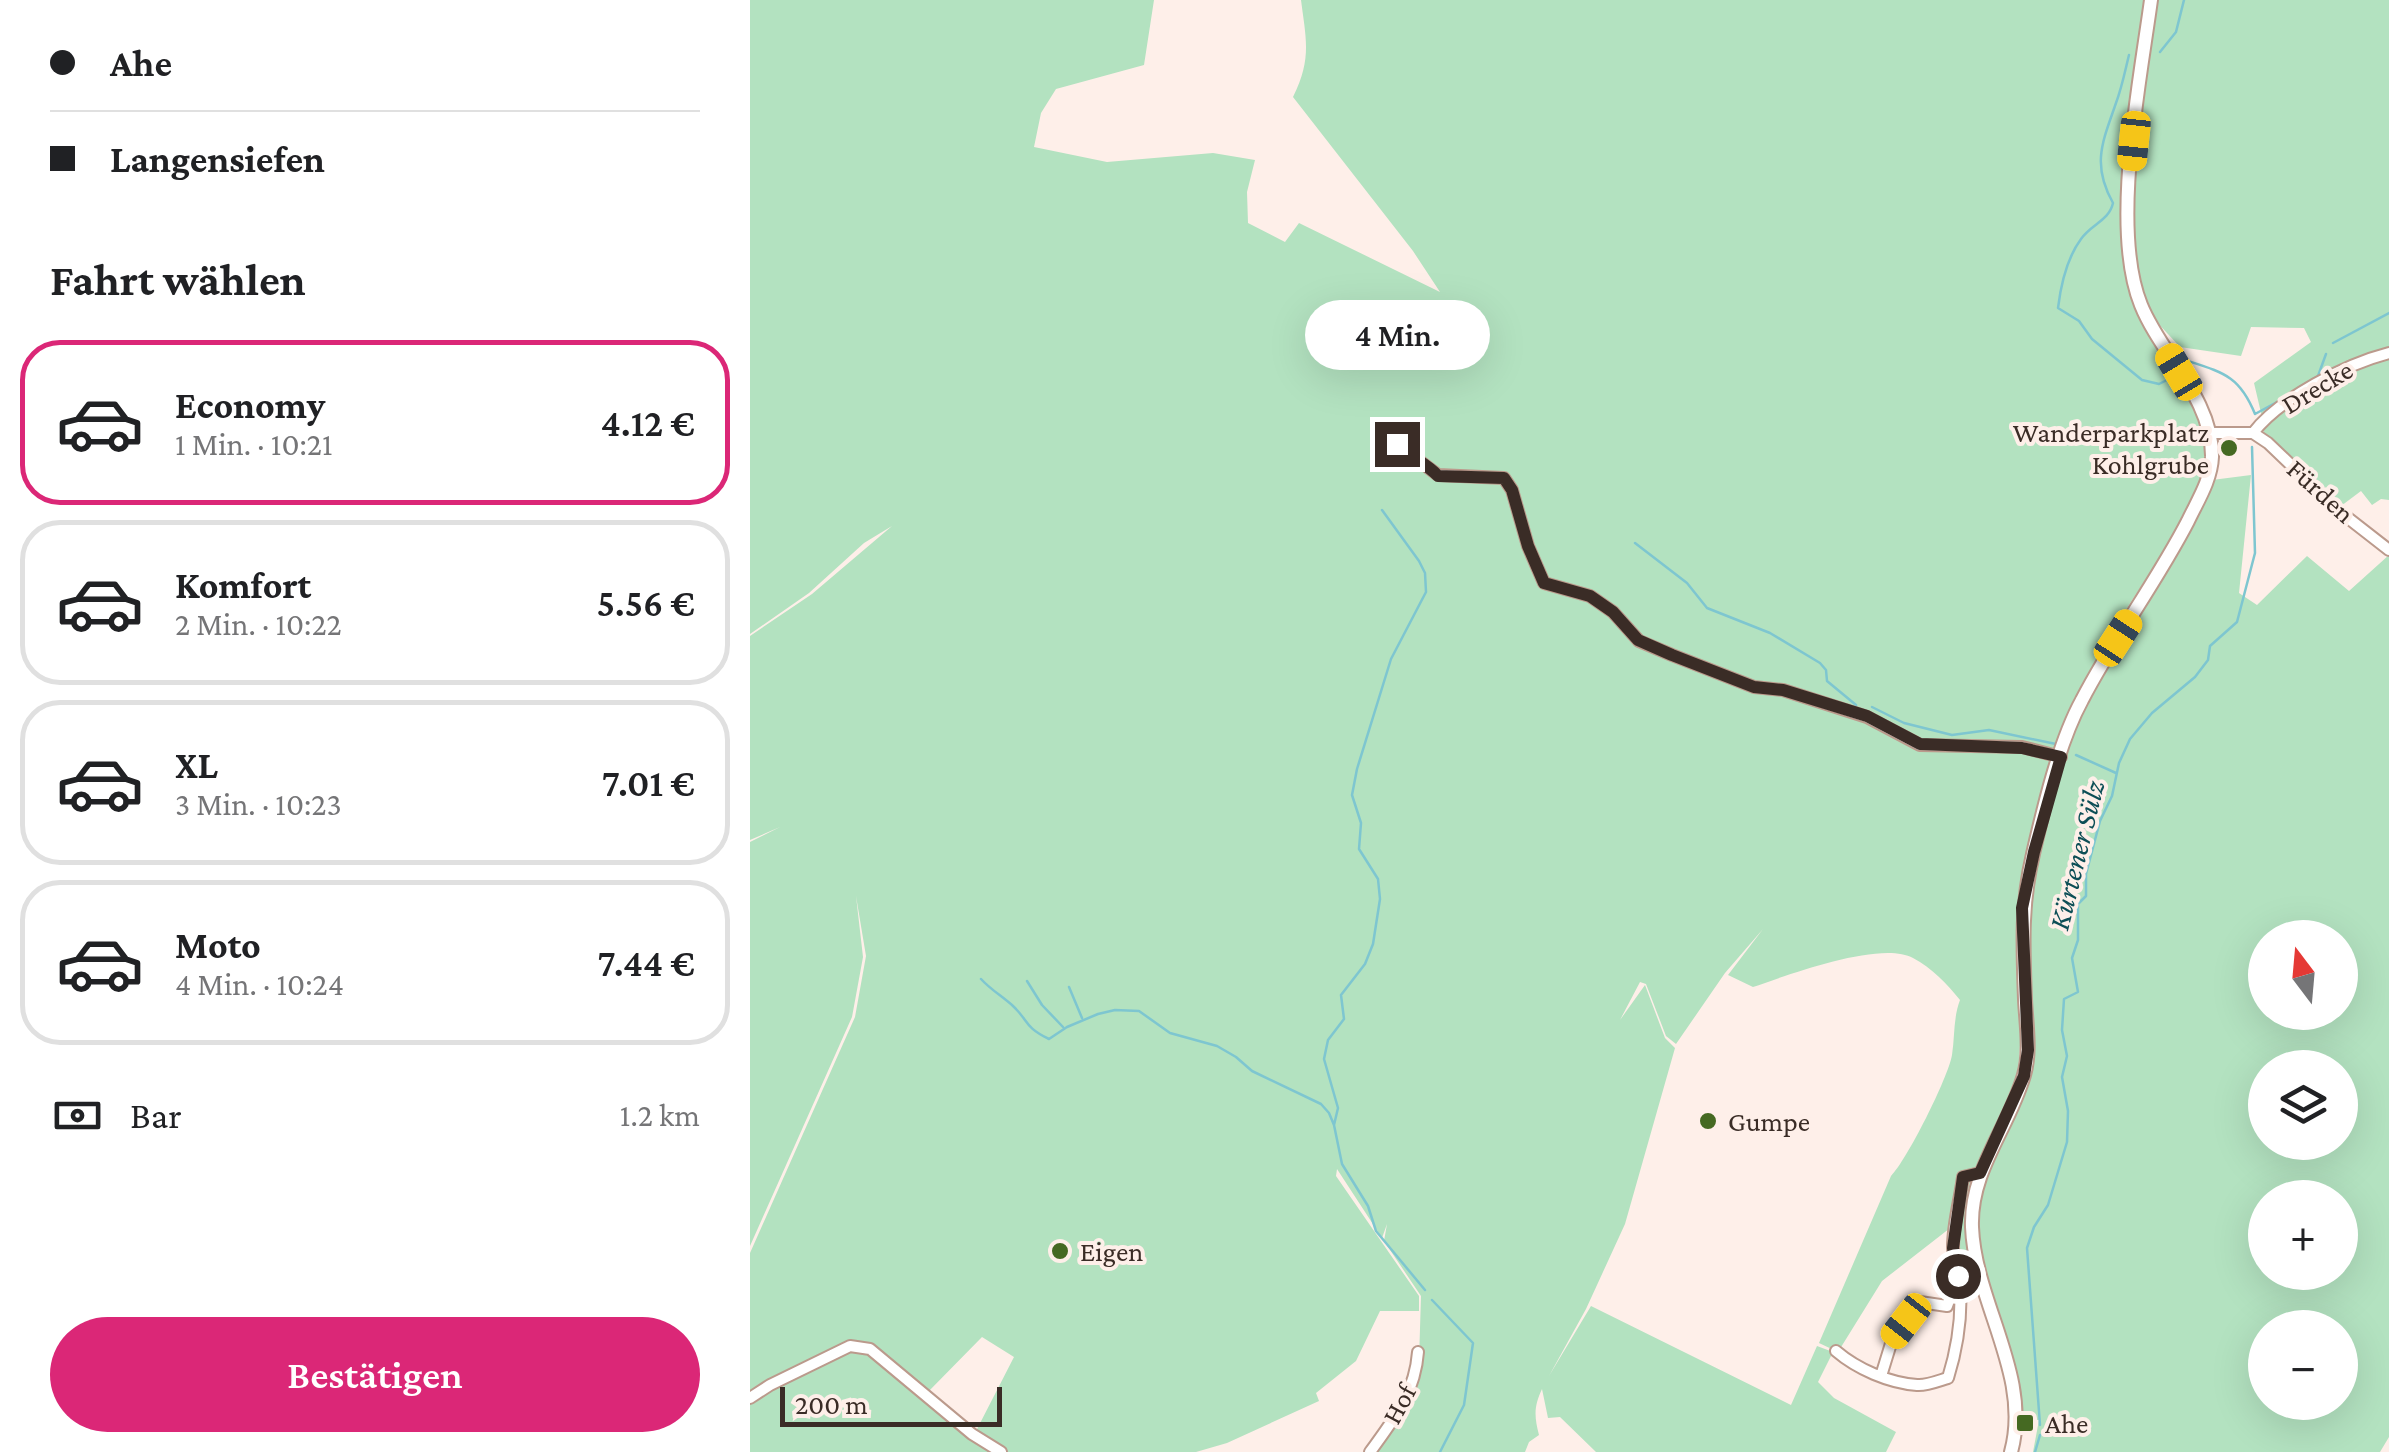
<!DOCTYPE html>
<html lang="de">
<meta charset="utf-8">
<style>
:root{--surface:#fff;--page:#f6f6f6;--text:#202124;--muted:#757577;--line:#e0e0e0;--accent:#db2777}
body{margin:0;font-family:"Crimson Pro",serif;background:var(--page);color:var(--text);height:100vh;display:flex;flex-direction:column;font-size:38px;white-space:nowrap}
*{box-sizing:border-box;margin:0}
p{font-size:32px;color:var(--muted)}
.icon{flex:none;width:55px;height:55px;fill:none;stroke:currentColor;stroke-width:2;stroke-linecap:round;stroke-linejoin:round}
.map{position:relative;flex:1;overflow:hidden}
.side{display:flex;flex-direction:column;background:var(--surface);width:750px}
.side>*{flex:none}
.hud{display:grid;align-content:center;height:220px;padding:0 50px;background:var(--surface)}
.needle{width:65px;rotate:344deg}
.buttons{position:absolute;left:1498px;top:920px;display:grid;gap:20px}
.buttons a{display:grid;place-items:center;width:110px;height:110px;border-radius:50%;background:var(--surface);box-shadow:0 10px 40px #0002;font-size:50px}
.scale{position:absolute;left:30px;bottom:25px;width:222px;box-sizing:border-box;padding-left:10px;border:5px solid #3a2c26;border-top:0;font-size:28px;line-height:35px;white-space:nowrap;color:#3a2c26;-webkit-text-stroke:8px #feefe9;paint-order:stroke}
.end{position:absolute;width:45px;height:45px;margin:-22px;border:12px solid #3a2c26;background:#fff;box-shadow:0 0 0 5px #fff}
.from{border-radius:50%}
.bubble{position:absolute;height:70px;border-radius:35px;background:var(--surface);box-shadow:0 10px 40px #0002;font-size:32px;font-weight:600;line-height:70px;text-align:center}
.car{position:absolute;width:30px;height:60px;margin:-30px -15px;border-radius:12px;box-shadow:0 0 8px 2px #0007;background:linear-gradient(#f5c518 24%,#345 0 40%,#f5c518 0 76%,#345 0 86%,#f5c518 0)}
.hud b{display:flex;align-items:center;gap:35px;height:95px;font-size:38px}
.hud b+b{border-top:2px solid var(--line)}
.hud i{width:25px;height:25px;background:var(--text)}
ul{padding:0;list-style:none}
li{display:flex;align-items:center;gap:30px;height:165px;margin:0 20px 15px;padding:0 30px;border:5px solid var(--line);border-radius:40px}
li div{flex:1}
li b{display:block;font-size:38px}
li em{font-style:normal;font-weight:600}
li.active{border-color:var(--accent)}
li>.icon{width:90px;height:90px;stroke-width:1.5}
h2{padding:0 50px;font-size:45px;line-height:120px}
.pay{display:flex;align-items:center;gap:25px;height:110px;padding:0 50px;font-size:38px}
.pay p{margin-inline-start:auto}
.button{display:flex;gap:20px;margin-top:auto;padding:20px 50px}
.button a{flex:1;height:115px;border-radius:60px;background:var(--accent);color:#fff;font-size:40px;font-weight:600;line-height:115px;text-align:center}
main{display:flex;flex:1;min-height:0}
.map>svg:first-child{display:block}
.green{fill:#b3e2c0;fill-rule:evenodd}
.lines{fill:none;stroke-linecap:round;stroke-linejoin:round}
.stream{stroke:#7ec6d0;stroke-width:2.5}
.minor-casing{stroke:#bb9a8c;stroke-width:14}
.major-casing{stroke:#bb9a8c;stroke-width:16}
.minor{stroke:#fff;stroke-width:10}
.major{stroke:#fff;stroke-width:12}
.route{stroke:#3a2c26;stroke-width:12}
.poi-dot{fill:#456922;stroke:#feefe9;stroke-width:4}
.labels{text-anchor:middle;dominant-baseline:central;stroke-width:8;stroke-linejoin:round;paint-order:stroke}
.street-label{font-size:28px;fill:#3a2c26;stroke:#feefe9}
.poi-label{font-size:28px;fill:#3a2c26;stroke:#feefe9;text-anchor:start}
.water-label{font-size:30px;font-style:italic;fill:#0d4e56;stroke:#feefe9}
</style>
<main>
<section class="side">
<div class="hud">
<b><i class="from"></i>Ahe</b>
<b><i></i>Langensiefen</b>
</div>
<h2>Fahrt wählen</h2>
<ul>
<li class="active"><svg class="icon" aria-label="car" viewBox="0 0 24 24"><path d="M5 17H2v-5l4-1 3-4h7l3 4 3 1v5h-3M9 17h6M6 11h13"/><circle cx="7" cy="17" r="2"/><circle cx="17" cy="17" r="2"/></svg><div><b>Economy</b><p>1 Min. · 10:21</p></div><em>4.12 €</em></li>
<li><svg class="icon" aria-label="car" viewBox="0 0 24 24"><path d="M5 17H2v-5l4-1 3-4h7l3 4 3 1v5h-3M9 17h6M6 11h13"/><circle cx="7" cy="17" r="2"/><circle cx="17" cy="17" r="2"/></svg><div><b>Komfort</b><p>2 Min. · 10:22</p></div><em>5.56 €</em></li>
<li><svg class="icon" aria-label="car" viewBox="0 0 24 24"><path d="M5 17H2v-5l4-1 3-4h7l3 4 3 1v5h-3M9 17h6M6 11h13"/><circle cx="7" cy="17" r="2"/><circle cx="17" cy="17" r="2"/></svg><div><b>XL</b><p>3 Min. · 10:23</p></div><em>7.01 €</em></li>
<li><svg class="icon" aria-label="car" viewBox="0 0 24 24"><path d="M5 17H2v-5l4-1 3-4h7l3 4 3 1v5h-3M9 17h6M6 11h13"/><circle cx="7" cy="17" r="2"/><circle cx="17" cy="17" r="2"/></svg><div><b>Moto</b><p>4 Min. · 10:24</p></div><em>7.44 €</em></li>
</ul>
<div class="pay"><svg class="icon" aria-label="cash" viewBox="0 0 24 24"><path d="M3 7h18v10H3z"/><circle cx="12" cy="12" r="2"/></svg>Bar<p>1.2 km</p></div>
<div class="button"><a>Bestätigen</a></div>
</section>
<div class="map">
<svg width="1639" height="1452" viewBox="0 0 1639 1452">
<rect width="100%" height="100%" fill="#feefe9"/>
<path class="green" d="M0,0H404L394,65L306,89L291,113L284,147L357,162L463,153L505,160L497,192L498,223L535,242L549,223L690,292L663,251L543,97C562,59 556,39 551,0H1639V351L1609,359L1512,417L1504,383L1561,342L1554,328L1501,327L1491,356L1430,347L1391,305C1413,347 1455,405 1457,452C1459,494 1395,577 1373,615C1346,663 1326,704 1309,755L1272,745L1169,746L1272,750L1308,758L1290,813L1267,907L1271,1031L1268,1074L1230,1172L1212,1177L1204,1225L1132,1281L1088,1352L1069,1343L1141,1176C1157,1160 1198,1078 1202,1055C1205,1036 1203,1019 1210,1000C1197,984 1182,968 1163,958C1131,940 1038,975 1003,987L978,975L1013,929L975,973L926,1044L916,1036L896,984L890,982L870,1020L895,985L915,1038L925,1048L875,1224L836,1309L799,1376L841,1306L1041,1405L1067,1346L1083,1352L1068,1382L1084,1398L1146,1432L1136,1452H846L810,1417L798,1418L792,1389C784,1406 784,1416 789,1435L779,1442L775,1452H623L669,1361L671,1296L634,1241L637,1224L632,1238L587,1169L586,1176L669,1296V1311H630L606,1361L566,1393L569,1401L477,1443L446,1452H255L225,1433L264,1357L232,1337L177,1393L126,1353L100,1345L0,1397V1253L105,1017L116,956L106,896L113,957L102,1017L0,1246V842L30,827L0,840V636L62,594L142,526L114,543L59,593L0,634Z
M1639,355V500L1631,499L1622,505L1611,491L1591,506L1515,436L1513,429L1522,416L1607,363Z
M1501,475L1489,593L1507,605L1557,556L1599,591L1639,555V1437L1630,1452H1283L1289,1420L1275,1419L1224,1227L1227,1199L1276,1076L1275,909L1285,852L1314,757L1332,705L1462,480ZM1515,938H1590V1012H1515ZM1515,1068H1590V1142H1515ZM1515,1198H1590V1272H1515ZM1515,1328H1590V1402H1515Z
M1224,1175L1231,1282L1211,1287L1205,1249L1214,1178Z
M100,1347L119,1350L247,1452H0V1402L20,1386Z"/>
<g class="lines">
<path class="stream" d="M1410,52L1426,32L1434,0
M1379,55C1375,71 1372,87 1366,103C1353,141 1341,164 1363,203C1359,221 1341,224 1331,239C1317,258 1311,283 1308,308L1329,321L1342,339L1392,380L1409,384L1415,381
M1583,343L1639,313
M1438,361C1475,373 1490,377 1505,414L1538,396
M1548,388L1568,376L1576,354
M632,510L669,561L675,573L676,592L641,659L607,769L602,795L611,823L609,849L628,879L630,899L623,944L615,964L591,995L594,1019L578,1040L574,1059L588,1108L584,1125L592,1164L618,1206L626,1231L675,1290
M885,543L937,583L957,608L1020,633L1070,663L1076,670L1077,681L1106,705
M1122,707L1154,723L1202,735L1239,730L1306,744
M1326,755L1366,773
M231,979C241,990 252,996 263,1006C279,1021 274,1027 299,1039L317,1027L348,1014L365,1010L389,1011L420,1033L467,1046L486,1057L502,1071L571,1104L579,1113L584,1125
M277,981L292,1005L313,1027
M319,987L332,1018
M682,1300L723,1343L714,1405L690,1452
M1290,1425L1277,1248L1284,1227L1298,1205L1317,1142L1318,1111L1312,1077L1317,1056L1312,1030L1314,999L1328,992L1322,958L1328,940V904L1336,896V874L1350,821L1362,796L1369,763L1380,739L1402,713L1445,677L1458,660L1460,646L1487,622L1505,553L1502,447
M1285,1452L1290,1435"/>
<defs>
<path id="minor" d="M1459,433H1503
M1503,433L1518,443L1589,511L1639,550
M1503,433C1530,398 1596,364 1639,353
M647,444L688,475L754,478L762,490L778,546L794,583L840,596L863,612L889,641L922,655L1004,687L1033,690L1117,717L1170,745L1272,747L1311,757
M1086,1351C1107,1369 1139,1383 1167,1385C1176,1386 1188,1381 1198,1378C1207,1349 1212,1315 1210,1285C1209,1272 1203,1260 1203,1247C1203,1224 1210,1200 1213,1177L1230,1173
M1131,1376L1143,1337L1170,1302L1197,1306L1201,1295L1202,1266
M0,1398L20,1385L100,1346L120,1349L222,1434L251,1452
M620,1452C644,1419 665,1393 668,1352"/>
<path id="major" d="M1261,1452C1282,1376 1225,1303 1222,1227C1220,1170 1259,1128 1274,1075C1281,1051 1276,1023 1275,999C1273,946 1271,905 1283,854C1294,806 1309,742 1332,700C1364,638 1406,583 1438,521C1448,500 1461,480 1462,457C1463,399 1411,355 1391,305C1360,229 1390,82 1401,0"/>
</defs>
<use href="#minor" class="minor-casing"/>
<use href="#major" class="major-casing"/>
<use href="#minor" class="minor"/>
<use href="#major" class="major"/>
</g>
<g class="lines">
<path class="route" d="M647,444C659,457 675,462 688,476L754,478L762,490L778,546L794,583L840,596L863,612L888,640L922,655L1004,687L1033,690L1117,716L1170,744L1272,748L1311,757L1284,852L1272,908L1278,1050L1274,1076L1230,1173L1213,1177L1203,1248L1208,1276"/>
</g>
<g class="poi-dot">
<circle cx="1479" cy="448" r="10"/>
<circle cx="958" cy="1121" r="10"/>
<circle cx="310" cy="1251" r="10"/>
<rect x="1265" y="1413" width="20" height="20" rx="5"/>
</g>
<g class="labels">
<g class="street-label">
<text transform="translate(1567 387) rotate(-31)">Drecke</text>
<text transform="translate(1571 491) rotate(42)">Fürden</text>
<text transform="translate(649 1404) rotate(-62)">Hof</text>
</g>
<g class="poi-label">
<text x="1459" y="432" text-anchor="end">Wanderparkplatz<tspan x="1459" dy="32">Kohlgrube</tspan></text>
<text x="978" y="1121">Gumpe</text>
<text x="330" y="1251">Eigen</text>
<text x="1295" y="1423">Ahe</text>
</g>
<g class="water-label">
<text transform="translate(1326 855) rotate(-76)">Kürtener Sülz</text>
</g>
</g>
</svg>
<div class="buttons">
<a><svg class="needle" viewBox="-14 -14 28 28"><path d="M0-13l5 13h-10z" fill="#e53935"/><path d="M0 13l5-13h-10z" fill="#757577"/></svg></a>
<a><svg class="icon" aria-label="layers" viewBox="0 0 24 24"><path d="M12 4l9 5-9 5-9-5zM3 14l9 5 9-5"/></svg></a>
<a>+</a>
<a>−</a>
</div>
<div class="scale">200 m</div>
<i class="end from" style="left:1208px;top:1276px"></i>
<i class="end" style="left:647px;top:444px"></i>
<div class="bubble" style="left:555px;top:300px;width:185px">4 Min.</div>
<i class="car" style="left:1384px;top:141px;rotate:186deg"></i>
<i class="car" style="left:1429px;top:372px;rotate:329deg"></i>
<i class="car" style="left:1368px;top:638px;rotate:33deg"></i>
<i class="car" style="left:1156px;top:1321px;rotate:218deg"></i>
</div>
</main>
